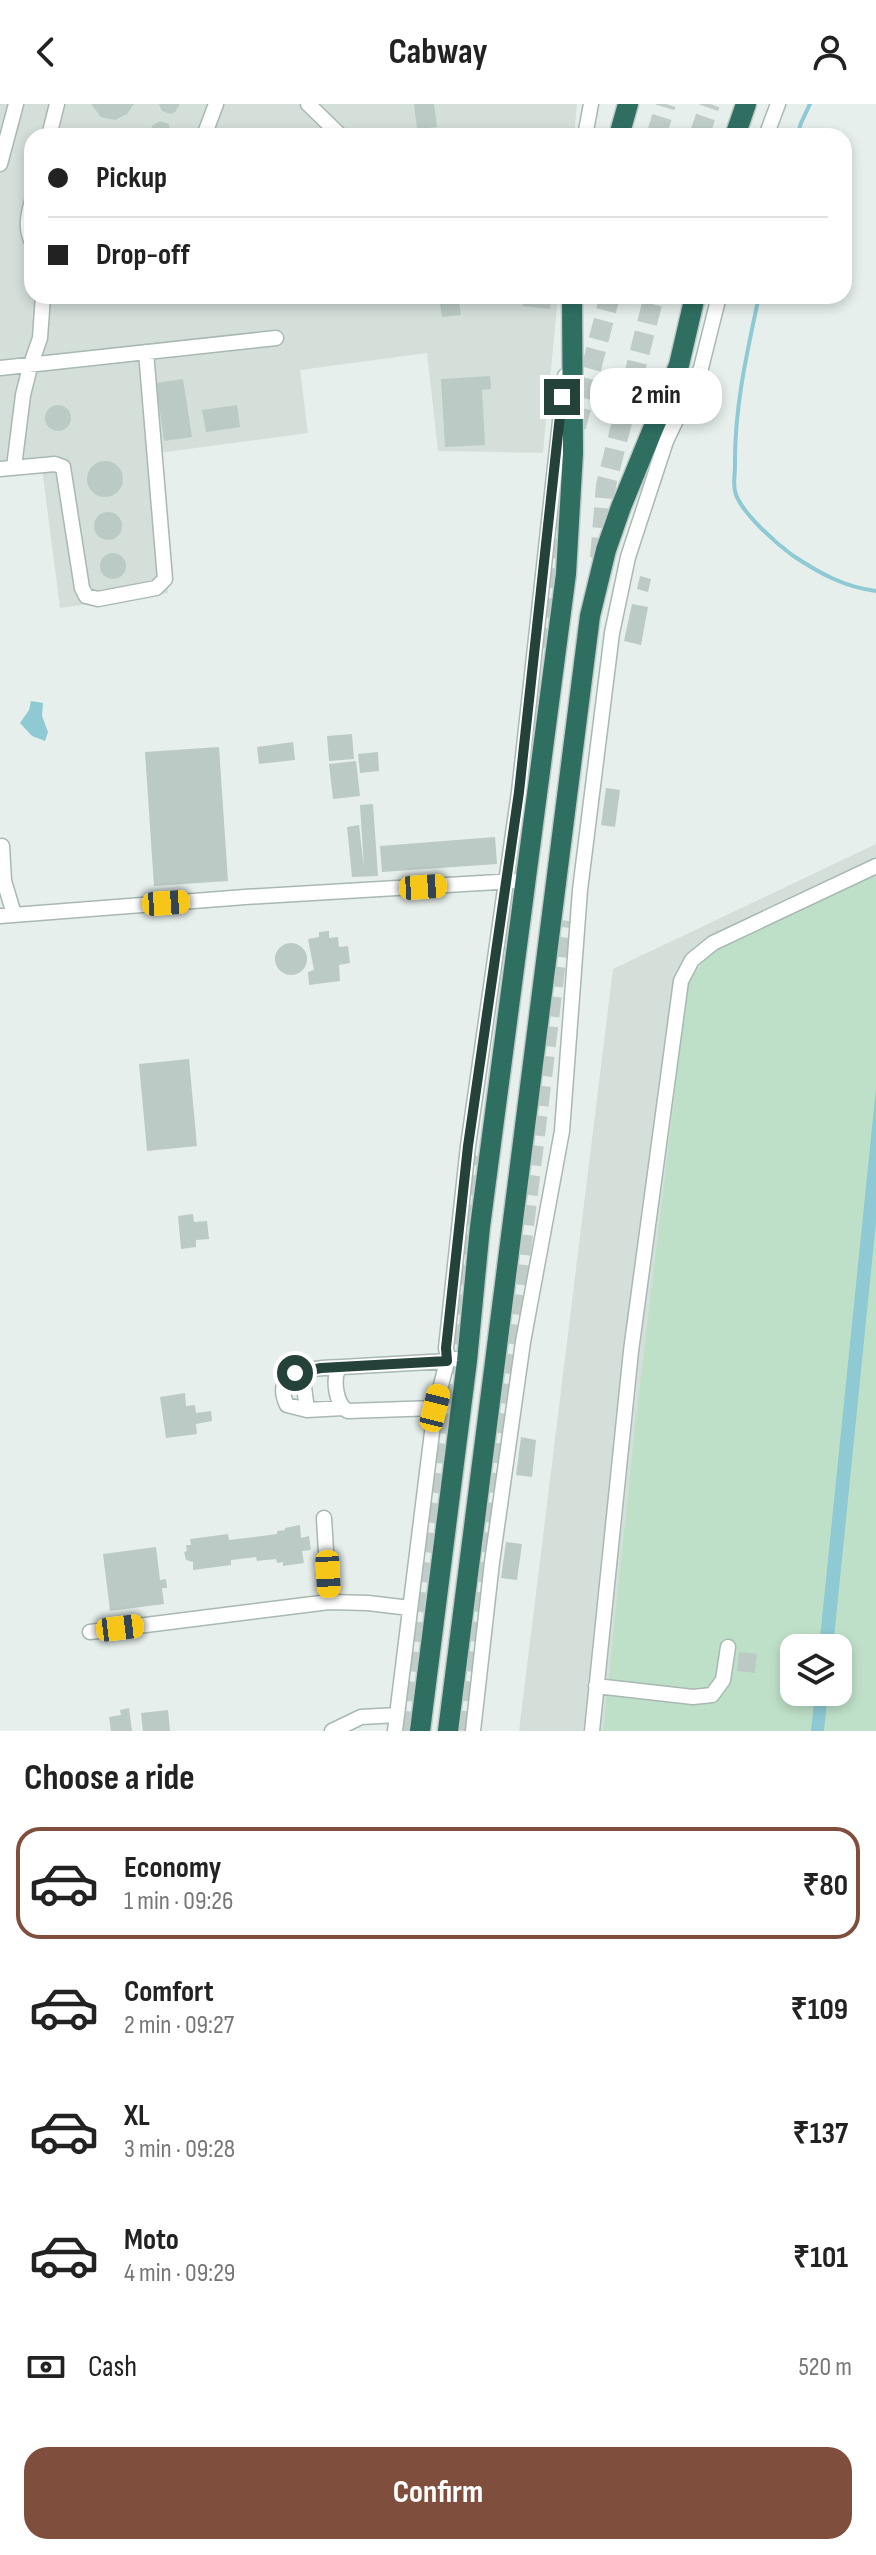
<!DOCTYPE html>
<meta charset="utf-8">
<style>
:root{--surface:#fff;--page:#f6f6f6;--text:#222;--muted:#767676;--line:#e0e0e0;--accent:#804e3d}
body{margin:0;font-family:"Sofia Sans Condensed",sans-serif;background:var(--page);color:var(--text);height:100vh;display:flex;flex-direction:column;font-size:30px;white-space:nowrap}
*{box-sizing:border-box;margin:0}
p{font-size:26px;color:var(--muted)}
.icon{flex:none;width:44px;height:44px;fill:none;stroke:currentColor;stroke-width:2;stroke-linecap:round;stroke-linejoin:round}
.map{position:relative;height:1627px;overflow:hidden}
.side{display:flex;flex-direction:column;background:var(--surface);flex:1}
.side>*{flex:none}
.guide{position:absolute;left:24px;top:24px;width:828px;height:176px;border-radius:24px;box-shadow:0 4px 12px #0003;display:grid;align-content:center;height:176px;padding:0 24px;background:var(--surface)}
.fabs{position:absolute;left:780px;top:1530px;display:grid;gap:16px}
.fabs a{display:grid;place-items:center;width:72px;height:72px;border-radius:16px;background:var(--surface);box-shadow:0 4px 12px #0003;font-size:40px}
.end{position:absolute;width:36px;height:36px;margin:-18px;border:10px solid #24423a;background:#fff;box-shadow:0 0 0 4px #fff}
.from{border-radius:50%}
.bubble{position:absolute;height:56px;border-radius:24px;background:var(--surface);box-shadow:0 4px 12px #0003;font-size:26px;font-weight:700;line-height:56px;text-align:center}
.car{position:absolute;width:24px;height:48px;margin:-24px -12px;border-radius:10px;box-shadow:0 0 6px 2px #0007;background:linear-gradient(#f5c518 24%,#345 0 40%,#f5c518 0 76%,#345 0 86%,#f5c518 0)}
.guide b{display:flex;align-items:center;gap:28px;height:76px;font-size:30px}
.guide b+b{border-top:2px solid var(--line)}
.guide i{width:20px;height:20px;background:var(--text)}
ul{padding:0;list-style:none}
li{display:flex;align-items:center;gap:24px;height:112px;margin:0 16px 12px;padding:0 8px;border:4px solid transparent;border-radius:24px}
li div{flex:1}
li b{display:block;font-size:30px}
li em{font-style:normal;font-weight:700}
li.on{border-color:var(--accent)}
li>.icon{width:72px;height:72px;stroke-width:1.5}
h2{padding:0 24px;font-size:36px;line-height:96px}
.pay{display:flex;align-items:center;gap:20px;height:88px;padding:0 24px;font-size:30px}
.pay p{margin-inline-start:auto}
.cta{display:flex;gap:16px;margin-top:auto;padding:16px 24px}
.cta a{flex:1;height:92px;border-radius:24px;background:var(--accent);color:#fff;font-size:32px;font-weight:700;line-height:92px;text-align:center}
header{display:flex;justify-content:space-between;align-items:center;height:104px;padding:0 24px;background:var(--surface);font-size:36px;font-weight:700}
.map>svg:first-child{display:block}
.built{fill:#d4dfda;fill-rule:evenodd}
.green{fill:#bfe0c8;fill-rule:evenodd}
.water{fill:#8ec9d4}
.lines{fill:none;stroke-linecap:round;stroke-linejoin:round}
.stream{stroke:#8ec9d4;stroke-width:4}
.building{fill:#bbcac4}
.highway-tunnel{stroke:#bfccc8;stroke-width:20;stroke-dasharray:20 10;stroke-linecap:butt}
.minor-casing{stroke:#a8b8b2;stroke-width:17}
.highway-casing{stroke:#c2cac8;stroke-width:23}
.minor{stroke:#fff;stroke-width:14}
.highway{stroke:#2f6f62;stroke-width:20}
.route{stroke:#24423a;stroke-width:10}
</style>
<header><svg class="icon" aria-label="back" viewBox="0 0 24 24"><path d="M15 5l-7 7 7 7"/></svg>Cabway<svg class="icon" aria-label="person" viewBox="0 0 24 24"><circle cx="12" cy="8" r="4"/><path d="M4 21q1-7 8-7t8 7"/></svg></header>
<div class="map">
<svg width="876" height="1627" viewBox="0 0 876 1627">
<rect width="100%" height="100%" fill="#e6efeb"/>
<path class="built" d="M0,0H577L574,32H32V192H558L543,349L438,347L427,249L300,266L308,329L158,349L168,489L60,504L42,364L0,370Z
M876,740V1627H519L613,865ZM794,1544H838V1588H794Z"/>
<path class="green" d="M876,771V1627H603L636,1314L688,880L707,851ZM794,1544H838V1588H794Z"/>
<path class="water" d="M31,597L43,599L42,612L48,628L45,637L32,632L20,619L29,606Z
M876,984V1118L833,1544H819Z
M815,1588H828L824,1627H811Z"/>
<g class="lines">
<path class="stream" d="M797,32L801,19L810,0
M759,192C747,248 734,305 735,363C735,370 733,380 735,387C739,407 776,439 792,451C819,469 844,483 876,487"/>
</g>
<path class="building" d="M91,0H134L127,10L115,16L101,13Z
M159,0H180L175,8L171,10L162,7Z
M414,0H434L437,23L417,25Z
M160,17L169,20L171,32H151L152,22Z
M439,192H458L461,211L442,213Z
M524,192H551L550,205L523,202Z
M490,272L491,285L482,286L485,341L445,343L441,275Z
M183,275L192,333L164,337L156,279Z
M237,301L240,323L206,328L202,306Z
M45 314a13 13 0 1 1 26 0a13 13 0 1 1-26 0Z
M87 375a18 18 0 1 1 36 0a18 18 0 1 1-36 0Z
M94 422a14 14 0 1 1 28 0a14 14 0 1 1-28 0Z
M100 462a13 13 0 1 1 26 0a13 13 0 1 1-26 0Z
M640,472L651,475L648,488L637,485Z
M632,500L648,503L641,541L624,537Z
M352,630L354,655L329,657L327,632Z
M293,638L295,656L259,660L257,643Z
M219,643L228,777L154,782L145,648Z
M378,648L379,667L360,669L358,650Z
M356,657L360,692L333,695L329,660Z
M606,684L620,686L615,723L601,721Z
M373,700L378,772L352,773L347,723L359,721L364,764L360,701Z
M495,733L497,760L382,768L380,742Z
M329,827V834L338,833L339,843L348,842L350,859L339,861L340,877L309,881L308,868L314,866L308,835L319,833V828Z
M275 855a16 16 0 1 1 32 0a16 16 0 1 1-32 0Z
M189,955L197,1042L147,1047L139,960Z
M193,1110L194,1118L207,1117L209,1135L196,1136V1143L181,1145L178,1112Z
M185,1289L186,1302L195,1301L196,1309L211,1307L212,1317L196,1320L197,1330L166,1334L160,1293Z
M521,1333L536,1336L532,1373L516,1371Z
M300,1421L301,1434L309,1432L311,1446L302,1447L304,1459L283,1462V1458L277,1459L276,1455L257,1457L256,1453L231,1456V1461L193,1466V1458L186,1456L184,1448L187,1447L186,1441H191L190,1435L228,1430L229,1436L277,1430V1427L285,1426V1424Z
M506,1438L522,1440L517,1476L501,1474Z
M156,1443L160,1476L166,1475L167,1484H162L164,1500L110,1507L103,1450Z
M739,1548L757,1550L755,1569L737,1567Z
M129,1604L132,1627H111L109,1613L121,1611L120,1606Z
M168,1606L170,1627H143L141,1609Z"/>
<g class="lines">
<path class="highway-tunnel" d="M656,32L666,0
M699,32L710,0
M576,323L610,192
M600,454L606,381L654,192
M547,544L562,381
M405,1627L479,1052
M463,1627L561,816"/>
<defs>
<path id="minor" d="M308,0L341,32
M49,32L57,0
M204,32L216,0
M585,32L591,0
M766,32L778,0
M0,60L16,0
M32,97C28,111 25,124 32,138
M0,264L276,234
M14,363L23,291L30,263L40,234L43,192
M0,365L55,360L63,363L82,484L86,492L98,495L156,484L165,475L146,248
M2,742L4,777L14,810
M0,812L245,793L514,777
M467,1257L448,1254L446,1244L468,1042L519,688L565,272
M342,1263C318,1264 269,1263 287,1301L307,1306L343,1304
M302,1267L307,1306
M435,1304L348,1307C336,1301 333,1277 338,1265L342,1263L447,1257
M324,1414L329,1498
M90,1528L329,1498L368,1499L410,1504
M596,1582L693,1593L712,1591L723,1576L728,1543
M332,1627L361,1613L397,1611
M395,1627L435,1304L448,1254
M473,1627L492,1458L523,1238L562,1027L580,786L612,529L628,453L666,337L701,264L719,192
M592,1627L631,1247L681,877L692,856L713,839L876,762"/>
<path id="highway" d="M619,32L628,0
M735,32L746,0
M420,1627L467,1257L480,1123L566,470L573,349L572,192
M448,1627L590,512L606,446L621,403L679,261L695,192"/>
</defs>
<use href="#minor" class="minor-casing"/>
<use href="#highway" class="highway-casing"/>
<use href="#minor" class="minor"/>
<use href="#highway" class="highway"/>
</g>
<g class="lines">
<path class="route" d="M295,1269L321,1264L447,1257L446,1244L468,1042L519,688L562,293"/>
</g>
</svg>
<div class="fabs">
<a><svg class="icon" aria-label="layers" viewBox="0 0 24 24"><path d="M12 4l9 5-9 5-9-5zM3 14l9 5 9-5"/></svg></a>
</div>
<i class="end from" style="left:295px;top:1269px"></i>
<i class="end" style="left:562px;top:293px"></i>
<div class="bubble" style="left:590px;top:264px;width:132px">2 min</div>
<i class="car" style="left:423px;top:783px;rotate:86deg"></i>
<i class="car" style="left:166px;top:799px;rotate:86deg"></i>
<i class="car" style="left:435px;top:1304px;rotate:14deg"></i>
<i class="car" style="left:328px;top:1470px;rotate:177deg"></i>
<i class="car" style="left:120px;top:1524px;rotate:83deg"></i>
<div class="guide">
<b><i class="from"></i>Pickup</b>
<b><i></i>Drop-off</b>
</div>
</div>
<section class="side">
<h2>Choose a ride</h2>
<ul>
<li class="on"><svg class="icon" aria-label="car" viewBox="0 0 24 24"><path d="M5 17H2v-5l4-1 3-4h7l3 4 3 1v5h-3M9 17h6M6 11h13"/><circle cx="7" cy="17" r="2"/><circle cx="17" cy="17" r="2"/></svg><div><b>Economy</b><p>1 min · 09:26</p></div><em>₹80</em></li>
<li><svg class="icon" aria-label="car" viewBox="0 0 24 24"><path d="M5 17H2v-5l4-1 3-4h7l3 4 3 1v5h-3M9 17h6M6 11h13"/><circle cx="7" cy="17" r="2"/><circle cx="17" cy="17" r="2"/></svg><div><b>Comfort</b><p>2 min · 09:27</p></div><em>₹109</em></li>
<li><svg class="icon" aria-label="car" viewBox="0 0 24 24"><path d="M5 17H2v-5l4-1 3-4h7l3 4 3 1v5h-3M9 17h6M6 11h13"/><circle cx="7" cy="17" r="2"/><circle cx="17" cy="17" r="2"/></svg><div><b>XL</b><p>3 min · 09:28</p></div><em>₹137</em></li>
<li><svg class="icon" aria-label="car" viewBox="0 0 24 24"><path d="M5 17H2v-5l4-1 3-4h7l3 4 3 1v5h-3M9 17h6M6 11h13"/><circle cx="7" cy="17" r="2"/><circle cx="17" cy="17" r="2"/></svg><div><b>Moto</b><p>4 min · 09:29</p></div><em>₹101</em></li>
</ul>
<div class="pay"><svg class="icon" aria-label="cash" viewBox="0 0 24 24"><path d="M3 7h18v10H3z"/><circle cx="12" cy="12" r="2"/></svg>Cash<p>520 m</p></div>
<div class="cta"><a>Confirm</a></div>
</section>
